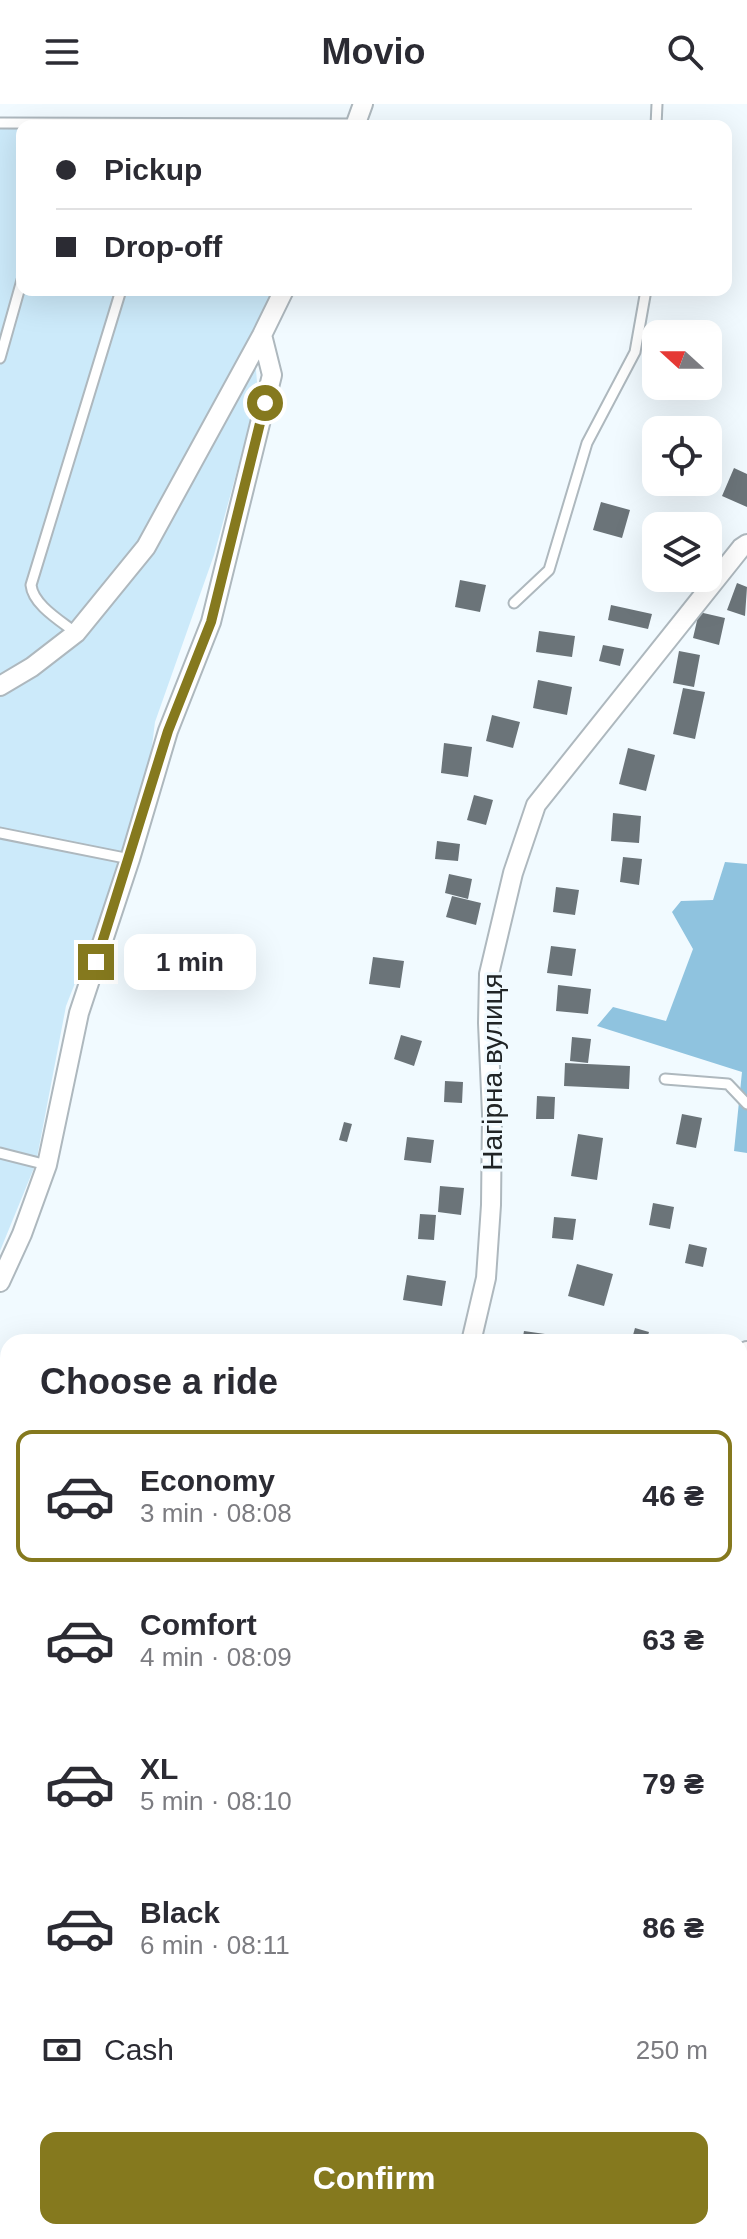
<!DOCTYPE html>
<meta charset="utf-8">
<style>
:root{--surface:#fff;--page:#f2f2f3;--text:#2b2b33;--muted:#7c7c81;--line:#e1e1e2;--accent:#85791e}
body{margin:0;font-family:Arial,sans-serif;background:var(--page);color:var(--text);height:100vh;display:flex;flex-direction:column;font-size:30px;white-space:nowrap}
*{box-sizing:border-box;margin:0}
p{font-size:26px;color:var(--muted)}
.icon{flex:none;width:44px;height:44px;fill:none;stroke:currentColor;stroke-width:2;stroke-linecap:round;stroke-linejoin:round}
.map{position:relative;flex:1;overflow:hidden}
.panel{position:absolute;left:0px;top:1230px;width:748px;height:906px;display:flex;flex-direction:column;background:var(--surface);border-radius:24px 24px 0 0;box-shadow:0 8px 32px #0002}
.panel>*{flex:none}
.guide{position:absolute;left:16px;top:16px;width:716px;height:176px;border-radius:16px;box-shadow:0 8px 32px #0002;display:grid;align-content:center;height:176px;padding:0 40px;background:var(--surface)}
.needle{width:52px;rotate:291deg}
.buttons{position:absolute;left:642px;top:216px;display:grid;gap:16px}
.buttons a{display:grid;place-items:center;width:80px;height:80px;border-radius:16px;background:var(--surface);box-shadow:0 8px 32px #0002;font-size:40px}
.end{position:absolute;width:36px;height:36px;margin:-18px;border:10px solid #85791e;background:#fff;box-shadow:0 0 0 4px #fff}
.from{border-radius:50%}
.bubble{position:absolute;height:56px;border-radius:16px;background:var(--surface);box-shadow:0 8px 32px #0002;font-size:26px;font-weight:700;line-height:56px;text-align:center}
.guide b{display:flex;align-items:center;gap:28px;height:76px;font-size:30px}
.guide b+b{border-top:2px solid var(--line)}
.guide i{width:20px;height:20px;background:var(--text)}
ul{padding:0;list-style:none}
li{display:flex;align-items:center;gap:24px;height:132px;margin:0 16px 12px;padding:0 24px;border:4px solid transparent;border-radius:16px}
li div{flex:1}
li b{display:block;font-size:30px}
li em{font-style:normal;font-weight:700}
li.on{border-color:var(--accent)}
li>.icon{width:72px;height:72px;stroke-width:1.5}
h2{padding:0 40px;font-size:36px;line-height:96px}
.pay{display:flex;align-items:center;gap:20px;height:88px;padding:0 40px;font-size:30px}
.pay p{margin-inline-start:auto}
.action{display:flex;gap:16px;margin-top:auto;padding:16px 40px}
.action a{flex:1;height:92px;border-radius:16px;background:var(--accent);color:#fff;font-size:32px;font-weight:700;line-height:92px;text-align:center}
header{display:flex;justify-content:space-between;align-items:center;height:104px;padding:0 40px;background:var(--surface);font-size:36px;font-weight:700}
.map>svg:first-child{display:block}
.green{fill:#cceafa}
.forest{fill:#8fc3df}
.lines{fill:none;stroke-linecap:round;stroke-linejoin:round}
.stream{stroke:#587d90;stroke-width:5}
.building{fill:#6b7479}
.lane-casing{stroke:#aeb8be;stroke-width:13}
.street-casing{stroke:#aeb8be;stroke-width:22}
.path{stroke:#848a8e;stroke-width:3;stroke-dasharray:8 4;stroke-linecap:butt}
.lane{stroke:#fff;stroke-width:9}
.street{stroke:#fff;stroke-width:18}
.route{stroke:#85791e;stroke-width:10}
.labels{text-anchor:middle;dominant-baseline:central;stroke-width:6;stroke-linejoin:round;paint-order:stroke}
.street-label{font-size:28px;fill:#202426;stroke:#f1faff}
</style>
<header><svg class="icon" aria-label="menu" viewBox="0 0 24 24"><path d="M4 6h16M4 12h16M4 18h16"/></svg>Movio<svg class="icon" aria-label="search" viewBox="0 0 24 24"><circle cx="10" cy="10" r="6"/><path d="M15 15l6 6"/></svg></header>
<div class="map">
<svg width="747" height="2135" viewBox="0 0 747 2135">
<rect width="100%" height="100%" fill="#f1faff"/>
<path class="green" d="M0,25H22V186H273L253,230L258,290L214,451L155,618L144,705L66,902L36,1059L0,1147Z"/>
<path class="forest" d="M725,758L747,760V1049L734,1047L742,968L597,922L613,903L666,917L693,845L672,808L681,797L713,796Z
M747,2014V2116L740,2120V2016Z"/>
<g class="lines">
<path class="stream" d="M740,1792L747,1765
M723,2128V2135"/>
</g>
<path class="building" d="M734,364L747,370V403L722,392Z
M601,398L630,406L622,434L593,426Z
M708,432L715,434L709,455H708Z
M460,476L486,481L480,508L455,503Z
M737,479L747,483L745,512L727,506Z
M611,501L652,510L648,525L608,516Z
M699,508L725,514L719,541L693,534Z
M539,527L575,532L572,553L536,548Z
M603,541L624,545L620,562L599,557Z
M679,547L700,551L694,583L673,579Z
M538,576L572,583L567,611L533,604Z
M683,584L705,588L695,635L673,630Z
M492,611L520,618L513,644L486,637Z
M444,639L472,643L468,673L441,669Z
M628,644L655,651L646,687L619,680Z
M474,691L493,696L486,721L467,716Z
M613,709L641,712L639,739L611,737Z
M437,737L460,740L458,757L435,755Z
M623,753L642,755L639,781L620,778Z
M449,770L472,775L468,795L445,789Z
M556,783L579,786L575,811L553,808Z
M452,792L481,799L476,821L446,813Z
M551,842L576,845L572,872L547,869Z
M373,853L404,857L400,884L369,880Z
M558,881L591,885L588,910L556,907Z
M401,931L422,937L414,962L394,955Z
M572,933L591,935L588,959L570,957Z
M565,959L630,962L629,985L564,982Z
M445,977L463,978L462,999L444,998Z
M537,992L555,993L554,1015H536Z
M682,1010L702,1014L696,1044L676,1040Z
M344,1018L352,1020L347,1038L339,1036Z
M578,1030L603,1034L597,1076L571,1072Z
M407,1033L434,1036L431,1059L404,1056Z
M440,1082L464,1084L461,1111L438,1108Z
M653,1099L674,1103L670,1125L649,1121Z
M420,1110L436,1111L434,1136L418,1135Z
M554,1113L576,1115L573,1136L552,1134Z
M689,1140L707,1144L703,1163L685,1159Z
M577,1160L613,1170L604,1202L568,1192Z
M407,1171L446,1177L442,1202L403,1196Z
M635,1224L649,1228L646,1238H631Z
M524,1227L552,1231L551,1238H522Z
M740,1335L747,1336L746,1365L740,1364Z
M742,1940L747,1941V1964L740,1963Z
M742,1981L747,1982V1998L740,1996Z
M1,2055L8,2057V2064L4,2073L0,2071Z
M302,2128H325L323,2135H301Z
M353,2128L369,2131L368,2135H352Z"/>
<g class="lines">
<defs>
<path id="lane" d="M0,19L355,20
M656,22L657,0
M0,254L22,176
M514,499L549,466L587,339L635,248L646,186
M76,529C61,517 33,501 31,481L121,186
M0,729L130,755
M665,975L728,980L747,1000
M0,1049L47,1061
M0,1423L8,1424
M403,2128L430,2135"/>
<path id="street" d="M355,22L363,0
M0,582L32,563L76,529L146,443L262,231L284,186
M0,1178L22,1130L47,1061L79,909L130,755L168,627L211,518L272,271L262,231
M471,1238L486,1174L491,1101L492,1010L488,919L489,870L513,769L536,701L741,444L747,440
M740,1271L747,1247
M740,1858L747,1842
M703,2128V2135
M23,2135L27,2128
M455,2135L457,2128"/>
</defs>
<use href="#lane" class="lane-casing"/>
<use href="#street" class="street-casing"/>
<path class="path" d="M740,2016L747,2018"/>
<use href="#lane" class="lane"/>
<use href="#street" class="street"/>
</g>
<g class="lines">
<path class="route" d="M96,858L168,627L211,518L265,299"/>
</g>
<g class="labels">
<g class="street-label">
<text transform="translate(492 968) rotate(-90)">Нагірна вулиця</text>
</g>
</g>
</svg>
<div class="buttons">
<a><svg class="needle" viewBox="-14 -14 28 28"><path d="M0-13l5 13h-10z" fill="#e53935"/><path d="M0 13l5-13h-10z" fill="#7c7c81"/></svg></a>
<a><svg class="icon" aria-label="locate" viewBox="0 0 24 24"><circle cx="12" cy="12" r="6"/><path d="M12 2v4M12 18v4M2 12h4M18 12h4"/></svg></a>
<a><svg class="icon" aria-label="layers" viewBox="0 0 24 24"><path d="M12 4l9 5-9 5-9-5zM3 14l9 5 9-5"/></svg></a>
</div>
<i class="end from" style="left:265px;top:299px"></i>
<i class="end" style="left:96px;top:858px"></i>
<div class="bubble" style="left:124px;top:830px;width:132px">1 min</div>
<div class="guide">
<b><i class="from"></i>Pickup</b>
<b><i></i>Drop-off</b>
</div>
<section class="panel">
<h2>Choose a ride</h2>
<ul>
<li class="on"><svg class="icon" aria-label="car" viewBox="0 0 24 24"><path d="M5 17H2v-5l4-1 3-4h7l3 4 3 1v5h-3M9 17h6M6 11h13"/><circle cx="7" cy="17" r="2"/><circle cx="17" cy="17" r="2"/></svg><div><b>Economy</b><p>3 min · 08:08</p></div><em>46 ₴</em></li>
<li><svg class="icon" aria-label="car" viewBox="0 0 24 24"><path d="M5 17H2v-5l4-1 3-4h7l3 4 3 1v5h-3M9 17h6M6 11h13"/><circle cx="7" cy="17" r="2"/><circle cx="17" cy="17" r="2"/></svg><div><b>Comfort</b><p>4 min · 08:09</p></div><em>63 ₴</em></li>
<li><svg class="icon" aria-label="car" viewBox="0 0 24 24"><path d="M5 17H2v-5l4-1 3-4h7l3 4 3 1v5h-3M9 17h6M6 11h13"/><circle cx="7" cy="17" r="2"/><circle cx="17" cy="17" r="2"/></svg><div><b>XL</b><p>5 min · 08:10</p></div><em>79 ₴</em></li>
<li><svg class="icon" aria-label="car" viewBox="0 0 24 24"><path d="M5 17H2v-5l4-1 3-4h7l3 4 3 1v5h-3M9 17h6M6 11h13"/><circle cx="7" cy="17" r="2"/><circle cx="17" cy="17" r="2"/></svg><div><b>Black</b><p>6 min · 08:11</p></div><em>86 ₴</em></li>
</ul>
<div class="pay"><svg class="icon" aria-label="cash" viewBox="0 0 24 24"><path d="M3 7h18v10H3z"/><circle cx="12" cy="12" r="2"/></svg>Cash<p>250 m</p></div>
<div class="action"><a>Confirm</a></div>
</section>
</div>
